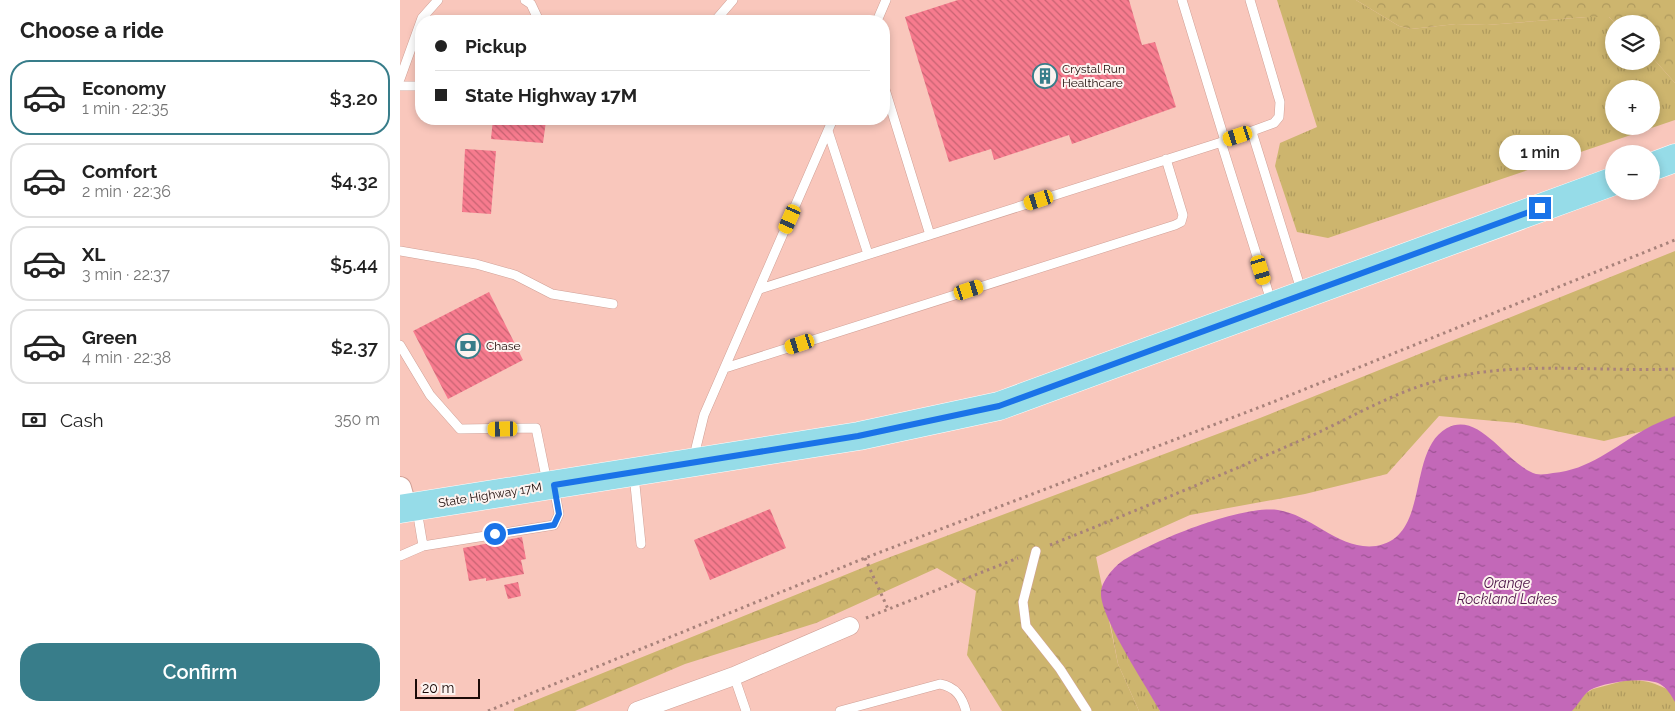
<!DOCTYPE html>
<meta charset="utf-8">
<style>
:root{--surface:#fff;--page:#f2f2f2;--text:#222;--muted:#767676;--line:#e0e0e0;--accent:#387d8a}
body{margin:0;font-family:Raleway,sans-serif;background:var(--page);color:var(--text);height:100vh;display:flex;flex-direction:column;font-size:19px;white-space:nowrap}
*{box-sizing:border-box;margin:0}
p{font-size:16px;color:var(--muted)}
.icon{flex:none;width:28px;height:28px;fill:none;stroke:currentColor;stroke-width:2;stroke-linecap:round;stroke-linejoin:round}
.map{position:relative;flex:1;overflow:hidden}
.sheet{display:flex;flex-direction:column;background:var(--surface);width:400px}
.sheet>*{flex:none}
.guide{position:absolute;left:15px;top:15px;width:475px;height:110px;border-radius:20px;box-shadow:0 2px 8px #0003;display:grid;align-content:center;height:110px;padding:0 20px;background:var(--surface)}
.buttons{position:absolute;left:1205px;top:15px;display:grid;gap:10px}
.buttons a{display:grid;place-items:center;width:55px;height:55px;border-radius:50%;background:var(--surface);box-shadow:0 2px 8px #0003;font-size:25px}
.scale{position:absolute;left:15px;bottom:12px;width:65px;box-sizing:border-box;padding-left:5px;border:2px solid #1c0b08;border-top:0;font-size:14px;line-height:18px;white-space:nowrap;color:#1c0b08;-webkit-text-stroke:4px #fdf3f0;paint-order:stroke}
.end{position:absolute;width:22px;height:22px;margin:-11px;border:6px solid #1a73e8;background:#fff;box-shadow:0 0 0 2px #fff}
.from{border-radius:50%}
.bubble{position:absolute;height:35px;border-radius:18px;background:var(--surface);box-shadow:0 2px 8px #0003;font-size:16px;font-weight:600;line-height:35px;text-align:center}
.car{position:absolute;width:15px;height:30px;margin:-15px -8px;border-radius:6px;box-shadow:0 0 4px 1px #0007;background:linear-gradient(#f5c518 24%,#345 0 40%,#f5c518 0 76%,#345 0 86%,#f5c518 0)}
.guide b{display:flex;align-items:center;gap:18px;height:48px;font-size:19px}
.guide b+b{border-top:1px solid var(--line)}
.guide i{width:12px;height:12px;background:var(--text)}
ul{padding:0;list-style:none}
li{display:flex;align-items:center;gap:15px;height:75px;margin:0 10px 8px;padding:0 10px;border:2px solid var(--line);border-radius:20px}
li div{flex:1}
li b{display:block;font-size:19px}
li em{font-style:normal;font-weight:600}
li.selected{border-color:var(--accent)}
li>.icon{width:45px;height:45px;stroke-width:1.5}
h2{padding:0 20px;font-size:22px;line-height:60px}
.pay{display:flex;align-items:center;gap:12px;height:55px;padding:0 20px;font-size:19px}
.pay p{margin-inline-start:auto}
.primary-button{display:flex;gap:10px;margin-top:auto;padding:10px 20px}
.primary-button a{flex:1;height:58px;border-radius:20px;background:var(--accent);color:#fff;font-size:20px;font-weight:600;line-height:58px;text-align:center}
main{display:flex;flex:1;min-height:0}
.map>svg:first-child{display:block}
.grass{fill:url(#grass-tufts);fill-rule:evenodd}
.forest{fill:url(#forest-crowns)}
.water{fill:url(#water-ripples)}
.building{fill:url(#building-back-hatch)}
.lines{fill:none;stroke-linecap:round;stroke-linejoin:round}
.service-casing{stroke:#d0a096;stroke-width:10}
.minor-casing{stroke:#d0a096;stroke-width:19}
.tertiary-casing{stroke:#d0a096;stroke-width:24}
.primary-casing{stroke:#fff;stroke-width:29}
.path{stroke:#a8827a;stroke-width:3;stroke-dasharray:2.5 4;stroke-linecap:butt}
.service{stroke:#fff;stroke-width:9}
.minor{stroke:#fff;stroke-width:18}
.tertiary{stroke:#fff;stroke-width:22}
.primary{stroke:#96dce8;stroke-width:28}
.route{stroke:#1a73e8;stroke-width:6}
.labels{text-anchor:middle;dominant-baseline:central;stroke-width:4;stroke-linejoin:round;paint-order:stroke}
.poi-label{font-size:12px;fill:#1c0b08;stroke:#fdf3f0;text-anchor:start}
.street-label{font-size:12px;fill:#1c0b08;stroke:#fdf3f0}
.water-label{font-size:14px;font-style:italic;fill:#4c1347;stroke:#fdf3f0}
</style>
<main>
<section class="sheet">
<h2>Choose a ride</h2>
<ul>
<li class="selected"><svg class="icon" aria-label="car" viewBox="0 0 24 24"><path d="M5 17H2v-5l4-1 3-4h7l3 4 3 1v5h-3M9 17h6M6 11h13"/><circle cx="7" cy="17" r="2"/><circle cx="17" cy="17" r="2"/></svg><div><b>Economy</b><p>1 min · 22:35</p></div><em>$3.20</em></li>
<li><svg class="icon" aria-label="car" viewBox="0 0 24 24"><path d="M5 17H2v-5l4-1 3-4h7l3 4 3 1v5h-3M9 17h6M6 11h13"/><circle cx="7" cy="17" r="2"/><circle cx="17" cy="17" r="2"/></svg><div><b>Comfort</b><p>2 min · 22:36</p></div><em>$4.32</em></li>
<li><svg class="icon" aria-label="car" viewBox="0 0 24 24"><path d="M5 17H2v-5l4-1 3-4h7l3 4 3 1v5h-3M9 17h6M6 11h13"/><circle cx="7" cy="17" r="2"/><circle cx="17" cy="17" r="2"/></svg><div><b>XL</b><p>3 min · 22:37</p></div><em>$5.44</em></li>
<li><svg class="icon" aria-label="car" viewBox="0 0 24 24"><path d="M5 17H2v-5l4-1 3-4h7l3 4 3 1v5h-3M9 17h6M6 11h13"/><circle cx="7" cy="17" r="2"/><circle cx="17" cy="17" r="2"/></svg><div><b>Green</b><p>4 min · 22:38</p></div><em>$2.37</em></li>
</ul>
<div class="pay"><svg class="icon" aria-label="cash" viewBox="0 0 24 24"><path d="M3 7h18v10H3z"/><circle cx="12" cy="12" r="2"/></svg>Cash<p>350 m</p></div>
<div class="primary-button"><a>Confirm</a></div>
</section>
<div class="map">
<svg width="1275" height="711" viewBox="0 0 1275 711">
<defs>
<pattern id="grass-tufts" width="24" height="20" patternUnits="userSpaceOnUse" patternTransform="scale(1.25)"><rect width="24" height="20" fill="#cdb56e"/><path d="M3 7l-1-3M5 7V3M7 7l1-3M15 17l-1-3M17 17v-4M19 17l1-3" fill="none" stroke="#af9a5e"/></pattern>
<pattern id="forest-crowns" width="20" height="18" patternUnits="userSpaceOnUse" patternTransform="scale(1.25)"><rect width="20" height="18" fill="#cdb56e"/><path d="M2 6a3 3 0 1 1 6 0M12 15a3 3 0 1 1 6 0" fill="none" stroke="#af9a5e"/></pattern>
<pattern id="water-ripples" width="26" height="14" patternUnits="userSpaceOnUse" patternTransform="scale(1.25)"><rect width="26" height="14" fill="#c368b8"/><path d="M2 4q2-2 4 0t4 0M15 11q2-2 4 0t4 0" fill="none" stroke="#9e5494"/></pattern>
<pattern id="building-back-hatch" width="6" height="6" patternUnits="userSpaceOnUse" patternTransform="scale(1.25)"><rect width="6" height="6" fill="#f77b8e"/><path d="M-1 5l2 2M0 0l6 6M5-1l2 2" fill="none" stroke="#c76372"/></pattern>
</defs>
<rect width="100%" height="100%" fill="#f9c7bc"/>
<path class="grass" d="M877,0H956L999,26L1011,29L1056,24L1087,25L1187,17H1209L1216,24H1214V61H1251V56L1275,83V120L928,238L897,232L875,166L880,143L917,127ZM1214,89H1251V126H1214Z
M710,622L760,711H739L718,664Z
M1227,680C1251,680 1254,684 1275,692V711H1136L1186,693L1193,689Z"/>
<path class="forest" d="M956,0H1275V83L1251,56V24H1216L1209,17H1187L1087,25L1056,24L1011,29L999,26Z
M1275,251V423L1204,441L1117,423L1039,416L987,474L905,494L790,515L696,557L718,664L739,711H602L567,655L576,591L537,568L416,623L285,664L175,711H114V709L477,562L860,418Z"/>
<path class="water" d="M1275,416V702C1271,695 1267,688 1260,684C1245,676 1205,682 1190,690C1183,695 1178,705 1172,711H760C747,687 700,617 701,593C701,582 713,568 721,562C752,541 840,505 878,510C912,515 940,551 976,546C1031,537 1006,451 1047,428C1080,410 1107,465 1136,474C1141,475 1148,474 1153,473C1189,470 1214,447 1244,430C1254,424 1265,420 1275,416Z"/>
<path class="building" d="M558,0H729L742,45L755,42L776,107L672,144L669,135L594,160L591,149L549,162L505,17Z
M93,119L146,121L143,143L91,139Z
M65,149L96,151L91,214L62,212Z
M89,292L123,360L48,399L13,331Z
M370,509L386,548L310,580L294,540Z
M122,537L126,559L121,560L124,574L86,581V578L69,581L63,548Z
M118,582L121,596L108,599L104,585Z"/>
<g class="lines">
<defs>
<path id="service" d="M125,0L131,4L139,21
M782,0L825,141
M315,21L333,0
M477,21L486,0
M0,79L22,18L38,0
M0,86H21
M484,86L530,235
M428,131L468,254
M852,132L902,293
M821,142L872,304
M0,251L76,264L115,275L152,294L213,304
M360,289L825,141L874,123L879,117L880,102L850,0
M0,345L30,395L60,429L136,428L147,482
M325,368L775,225L781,222L783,215L766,159
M293,460L304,415L433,119
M234,475L241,544
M17,510L23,546
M636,551L623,602L626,626L660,669L687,711
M0,556L23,546L154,525L159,514L154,487
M334,676L346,711
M440,711L540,684C556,687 562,697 566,711"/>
<path id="minor" d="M237,711L334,676L450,626"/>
<path id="tertiary" d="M0,488L6,509"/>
<path id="primary" d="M1251,167L1275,158
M0,509L459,436L599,406L1214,181"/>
</defs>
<use href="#service" class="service-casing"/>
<use href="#minor" class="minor-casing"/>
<use href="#tertiary" class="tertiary-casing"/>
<use href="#primary" class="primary-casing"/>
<path class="path" d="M650,545C733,512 815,478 897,442C947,421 996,389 1049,378C1123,361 1200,372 1275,369
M465,558L488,609
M466,618L618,558
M88,711L465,558L868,404L1275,240"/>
<use href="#service" class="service"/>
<use href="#minor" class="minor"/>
<use href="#tertiary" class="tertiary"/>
<use href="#primary" class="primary"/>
</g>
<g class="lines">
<path class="route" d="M95,534L154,525L159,514L154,485L458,436L599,406L1140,208"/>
</g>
<defs>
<symbol id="building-ring" viewBox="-11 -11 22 22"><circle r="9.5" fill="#fdf3f0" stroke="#387d8a" stroke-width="1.5"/><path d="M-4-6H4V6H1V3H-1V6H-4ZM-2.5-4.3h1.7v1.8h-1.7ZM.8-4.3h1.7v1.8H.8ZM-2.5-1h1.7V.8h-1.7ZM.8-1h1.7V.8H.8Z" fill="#387d8a"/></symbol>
<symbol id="bank-ring" viewBox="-11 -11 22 22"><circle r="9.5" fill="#fdf3f0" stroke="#387d8a" stroke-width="1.5"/><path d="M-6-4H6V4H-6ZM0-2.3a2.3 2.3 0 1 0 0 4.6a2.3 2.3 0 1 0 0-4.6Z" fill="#387d8a"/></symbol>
</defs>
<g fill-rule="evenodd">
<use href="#building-ring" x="631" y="62" width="28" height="28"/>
<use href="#bank-ring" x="54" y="332" width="28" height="28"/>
</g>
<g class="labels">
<g class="poi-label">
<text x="662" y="69">Crystal Run<tspan x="662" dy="14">Healthcare</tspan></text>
<text x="86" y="346">Chase</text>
</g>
<g class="street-label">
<text transform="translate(90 495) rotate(-9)">State Highway 17M</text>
</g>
<g class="water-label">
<text x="1107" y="583">Orange<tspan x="1107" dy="16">Rockland Lakes</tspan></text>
</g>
</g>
</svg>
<div class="buttons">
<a><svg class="icon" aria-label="layers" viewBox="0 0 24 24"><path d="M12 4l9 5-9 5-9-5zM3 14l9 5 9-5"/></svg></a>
<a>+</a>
<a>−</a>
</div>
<div class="scale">20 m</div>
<i class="end from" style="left:95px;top:534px"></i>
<i class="end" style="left:1140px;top:208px"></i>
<div class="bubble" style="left:1099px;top:135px;width:82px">1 min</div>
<i class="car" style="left:838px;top:136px;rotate:252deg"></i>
<i class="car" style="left:639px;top:200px;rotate:252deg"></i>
<i class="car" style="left:390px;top:219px;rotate:204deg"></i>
<i class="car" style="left:861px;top:270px;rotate:163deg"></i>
<i class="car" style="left:569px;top:290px;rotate:72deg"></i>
<i class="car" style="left:400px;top:344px;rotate:252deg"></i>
<i class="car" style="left:103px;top:429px;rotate:269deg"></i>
<div class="guide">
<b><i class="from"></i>Pickup</b>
<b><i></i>State Highway 17M</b>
</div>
</div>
</main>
